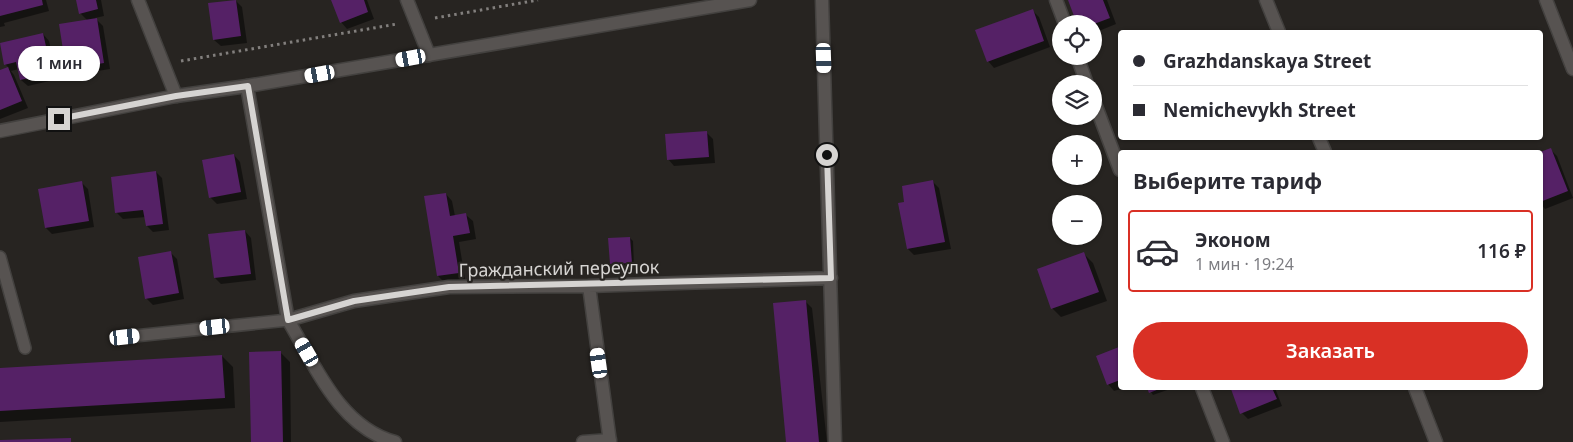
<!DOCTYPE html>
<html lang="ru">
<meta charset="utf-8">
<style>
:root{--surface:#fff;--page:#f7f7f7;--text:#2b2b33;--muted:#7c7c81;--line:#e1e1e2;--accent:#d93025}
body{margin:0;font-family:"Noto Sans",sans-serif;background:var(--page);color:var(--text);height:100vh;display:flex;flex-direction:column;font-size:19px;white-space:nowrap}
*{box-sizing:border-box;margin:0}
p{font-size:16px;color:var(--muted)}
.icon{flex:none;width:28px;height:28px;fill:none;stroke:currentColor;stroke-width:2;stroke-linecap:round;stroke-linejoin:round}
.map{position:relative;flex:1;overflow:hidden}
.panel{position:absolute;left:1118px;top:150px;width:425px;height:240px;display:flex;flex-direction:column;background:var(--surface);border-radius:5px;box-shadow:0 1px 4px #0004}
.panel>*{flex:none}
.guide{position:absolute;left:1118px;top:30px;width:425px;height:110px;border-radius:5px;box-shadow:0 1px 4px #0004;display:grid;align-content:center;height:110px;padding:0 15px;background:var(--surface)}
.fabs{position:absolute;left:1052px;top:15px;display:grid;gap:10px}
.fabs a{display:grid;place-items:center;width:50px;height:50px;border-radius:50%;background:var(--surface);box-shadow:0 1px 4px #0004;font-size:25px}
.end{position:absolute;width:22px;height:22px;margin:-11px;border:6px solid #d6d4d2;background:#111;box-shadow:0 0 0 2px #111}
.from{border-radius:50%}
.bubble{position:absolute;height:35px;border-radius:18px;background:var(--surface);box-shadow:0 1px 4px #0004;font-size:16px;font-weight:600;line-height:35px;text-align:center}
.car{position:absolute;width:15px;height:30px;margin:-15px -8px;border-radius:6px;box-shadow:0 0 4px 1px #0007;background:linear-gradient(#fff 24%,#345 0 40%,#fff 0 76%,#345 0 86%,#fff 0)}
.guide b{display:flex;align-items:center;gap:18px;height:48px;font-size:19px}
.guide b+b{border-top:1px solid var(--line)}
.guide i{width:12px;height:12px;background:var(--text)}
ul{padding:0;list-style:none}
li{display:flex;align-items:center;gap:15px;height:82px;margin:0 10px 8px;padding:0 5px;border:2px solid var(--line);border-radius:5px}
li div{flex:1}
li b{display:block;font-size:19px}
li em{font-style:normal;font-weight:600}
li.current{border-color:var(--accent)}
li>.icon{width:45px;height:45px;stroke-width:1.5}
h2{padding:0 15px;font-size:22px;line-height:60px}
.button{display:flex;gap:10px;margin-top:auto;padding:10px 15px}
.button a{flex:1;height:58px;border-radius:30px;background:var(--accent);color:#fff;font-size:20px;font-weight:600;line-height:58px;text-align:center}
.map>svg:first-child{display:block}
.shadow{fill:#0007}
.building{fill:#552166}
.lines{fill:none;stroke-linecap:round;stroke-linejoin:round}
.service-casing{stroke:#43413f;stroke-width:14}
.minor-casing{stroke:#43413f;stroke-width:15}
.tertiary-casing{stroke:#43413f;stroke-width:15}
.path{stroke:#827f7d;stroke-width:3;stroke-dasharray:2.5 4;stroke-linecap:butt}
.service{stroke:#575351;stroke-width:11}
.minor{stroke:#575351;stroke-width:12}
.tertiary{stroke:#575351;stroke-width:12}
.route{stroke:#d6d4d2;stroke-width:6}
.labels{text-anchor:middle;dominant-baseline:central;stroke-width:4.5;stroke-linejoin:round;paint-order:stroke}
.street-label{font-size:18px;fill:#d6d4d2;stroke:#272421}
</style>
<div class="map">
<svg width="1573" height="442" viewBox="0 0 1573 442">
<rect width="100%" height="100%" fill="#272421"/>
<path class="shadow" d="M0,0H46L49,11L4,23L5,26L0,27Z
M78,0H101L104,16L95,18L103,26L110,69L73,75L67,68L88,21L80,13Z
M333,0H367L374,19L347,29L341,22Z
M1070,0H1107L1116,24L1094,33V24Z
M236,1L242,7L247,43L221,46L214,40Z
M1032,10L1039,17L1050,47L994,68L988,61Z
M43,34L49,41L58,79L28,86L21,80L19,69L11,71L14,75L28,108L0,119V72L9,68L5,64Z
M706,132L713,139L715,163L674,166L668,159Z
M1550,149L1557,156L1573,198L1545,209L1540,203V153Z
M234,155L240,162L247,199L217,204L210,197Z
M156,172L162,178L169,230L153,232L147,226L146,217L123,219L117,213L112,178Z
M81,182L88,189L94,227L52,234L46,228Z
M933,182L939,188L951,249L914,255L908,249L906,203Z
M446,194L452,201L455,216L466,215L473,221L476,239L459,242L465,279L444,282L438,276Z
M245,231L251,238L256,280L221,284L215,278Z
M630,238L633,241L634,266L614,267L611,264Z
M170,252L177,259L184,299L153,305L146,298Z
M1084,254L1093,263L1107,301L1061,317L1052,308Z
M805,301L812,308L827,442H788Z
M1118,349L1120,388H1124L1114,391L1108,384Z
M280,352L290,362L291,442H252Z
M222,356L233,367L235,408L0,422V369Z
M1148,388H1173L1153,395Z
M1238,388H1275L1282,406L1248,419L1242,413L1232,390Z"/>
<path class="building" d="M0,0H42L43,5L0,16Z
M76,0H96L98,9L79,14Z
M236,0L241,36L213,40L208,3Z
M331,0H364L368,12L340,23Z
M1068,0H1103L1110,18L1094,24H1077Z
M1033,9L1044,41L987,62L975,30Z
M97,18L104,63L66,69L59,24Z
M43,33L52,73L20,80L16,62L4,65L0,43Z
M8,67L22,101L0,110V70Z
M707,131L709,157L667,160L665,134Z
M1551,148L1568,191L1540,202V152Z
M234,154L241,192L209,198L202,160Z
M156,171L163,224L146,226L143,210L115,213L111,177Z
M933,180L945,242L907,249L898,203L904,202L902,186Z
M82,181L89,221L45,228L38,189Z
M446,193L450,216L466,213L470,233L453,236L459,273L437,276L424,196Z
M245,230L251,274L214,278L208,234Z
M630,237L632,263L610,264L608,238Z
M171,251L179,293L145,299L138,257Z
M1084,252L1099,292L1051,309L1037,269Z
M806,300L819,442H786L773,303Z
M1119,347L1120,380L1107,385L1096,356Z
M281,351L283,442H251L249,352Z
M222,355L225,398L0,411V368Z
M1147,388H1162L1149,393Z
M1235,388H1272L1277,399L1240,414L1231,389Z
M71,438V442H0V440Z"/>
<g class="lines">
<defs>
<path id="service" d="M0,257L25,348
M125,337L288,320"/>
<path id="minor" d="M138,0L176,96
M407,0L429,55
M822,0L835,442
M1056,0L1065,24
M1266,0L1279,32
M1546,0L1573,69
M1077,56L1087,84
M247,86L288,320L354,301L449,287L589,286L831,278
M1094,101L1120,170
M1319,138L1325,152
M589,286L610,442
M288,320C315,365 339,427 395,442
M1202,388L1223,442
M1415,388L1436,442
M583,442L610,440"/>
<path id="tertiary" d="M0,131L176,96L247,86L750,0"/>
</defs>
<use href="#service" class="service-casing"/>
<use href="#minor" class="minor-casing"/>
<use href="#tertiary" class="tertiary-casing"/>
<path class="path" d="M435,18L538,0
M181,61L397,24"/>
<use href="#service" class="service"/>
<use href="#minor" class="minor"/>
<use href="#tertiary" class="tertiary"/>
</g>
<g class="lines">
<path class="route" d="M59,119L176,96L248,86L288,320L354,301L449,287L831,278L827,155"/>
</g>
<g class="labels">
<g class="street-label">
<text transform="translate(559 268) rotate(-1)">Гражданский переулок</text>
</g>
</g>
</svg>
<div class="fabs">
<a><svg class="icon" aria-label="locate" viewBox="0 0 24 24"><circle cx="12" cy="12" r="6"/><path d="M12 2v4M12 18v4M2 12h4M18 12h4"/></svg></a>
<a><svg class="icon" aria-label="layers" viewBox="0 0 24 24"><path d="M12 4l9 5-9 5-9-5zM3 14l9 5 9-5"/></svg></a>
<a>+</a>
<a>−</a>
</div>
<i class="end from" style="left:827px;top:155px"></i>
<i class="end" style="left:59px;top:119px"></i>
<div class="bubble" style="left:18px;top:46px;width:82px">1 мин</div>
<i class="car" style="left:411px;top:58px;rotate:260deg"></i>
<i class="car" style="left:824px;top:58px;rotate:178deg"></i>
<i class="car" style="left:320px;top:74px;rotate:260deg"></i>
<i class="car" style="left:215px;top:327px;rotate:264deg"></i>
<i class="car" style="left:125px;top:337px;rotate:84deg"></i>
<i class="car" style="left:307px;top:352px;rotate:330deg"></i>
<i class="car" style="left:599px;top:363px;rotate:352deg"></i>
<div class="guide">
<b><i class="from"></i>Grazhdanskaya Street</b>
<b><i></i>Nemichevykh Street</b>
</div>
<section class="panel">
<h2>Выберите тариф</h2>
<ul>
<li class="current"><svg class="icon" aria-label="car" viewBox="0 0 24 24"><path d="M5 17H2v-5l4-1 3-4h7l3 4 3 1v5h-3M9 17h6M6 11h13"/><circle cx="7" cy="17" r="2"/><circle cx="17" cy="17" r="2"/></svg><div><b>Эконом</b><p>1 мин · 19:24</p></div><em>116 ₽</em></li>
</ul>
<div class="button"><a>Заказать</a></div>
</section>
</div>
